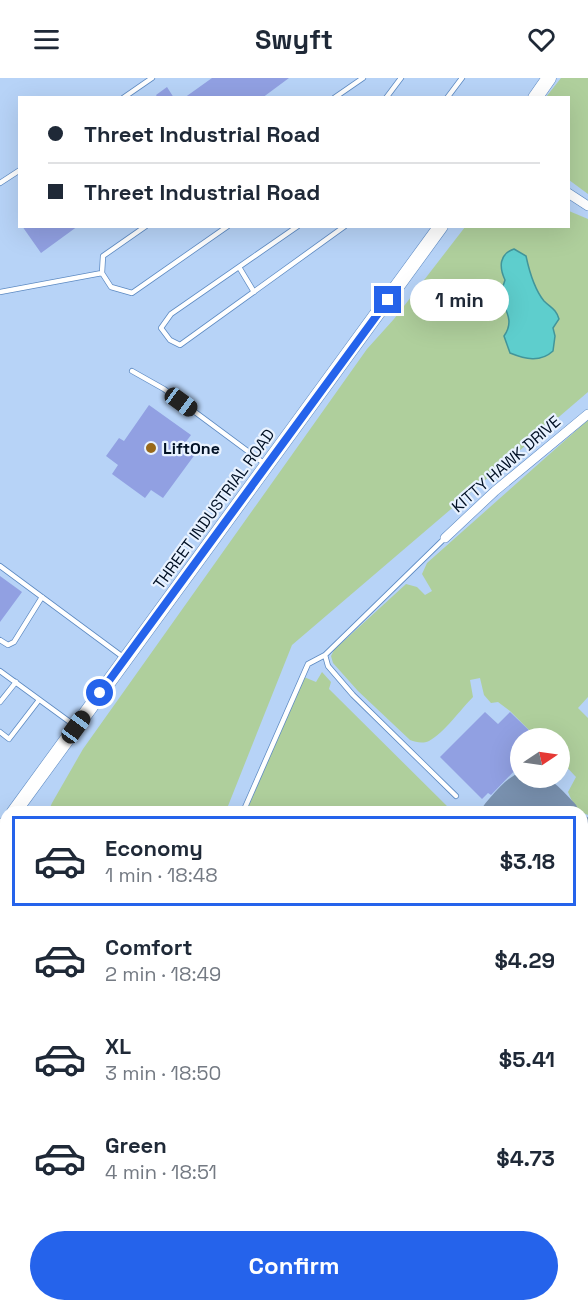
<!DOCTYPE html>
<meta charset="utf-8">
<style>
:root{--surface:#fff;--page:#f2f2f3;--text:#1f2937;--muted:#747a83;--line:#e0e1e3;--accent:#2563eb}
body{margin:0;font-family:"Space Grotesk",sans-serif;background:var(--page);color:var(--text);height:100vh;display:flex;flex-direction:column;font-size:22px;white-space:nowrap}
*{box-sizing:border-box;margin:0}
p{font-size:20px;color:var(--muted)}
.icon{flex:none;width:33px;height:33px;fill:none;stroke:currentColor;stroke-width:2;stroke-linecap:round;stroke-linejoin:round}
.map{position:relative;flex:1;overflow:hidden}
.details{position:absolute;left:0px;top:728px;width:588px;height:506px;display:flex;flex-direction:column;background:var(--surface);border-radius:18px 18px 0 0;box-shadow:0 6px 24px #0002}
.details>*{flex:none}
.top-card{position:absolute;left:18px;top:18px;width:552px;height:132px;border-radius:0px;box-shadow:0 6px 24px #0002;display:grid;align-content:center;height:132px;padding:0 30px;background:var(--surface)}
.needle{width:39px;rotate:77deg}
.tools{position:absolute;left:510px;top:650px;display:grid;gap:12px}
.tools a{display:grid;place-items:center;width:60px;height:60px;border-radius:50%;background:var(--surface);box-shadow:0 6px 24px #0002;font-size:30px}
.end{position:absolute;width:27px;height:27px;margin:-14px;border:8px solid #2563eb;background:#fff;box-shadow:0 0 0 3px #fff}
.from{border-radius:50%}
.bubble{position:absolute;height:42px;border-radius:21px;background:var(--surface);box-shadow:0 6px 24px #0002;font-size:20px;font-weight:700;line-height:42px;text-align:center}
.car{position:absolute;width:18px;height:36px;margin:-18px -9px;border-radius:8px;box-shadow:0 0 4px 2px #0007;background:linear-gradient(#222 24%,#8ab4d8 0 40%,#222 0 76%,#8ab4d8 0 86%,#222 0)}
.top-card b{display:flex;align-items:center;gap:21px;height:57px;font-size:22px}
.top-card b+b{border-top:2px solid var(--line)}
.top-card i{width:15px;height:15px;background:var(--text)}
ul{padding:10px 0 0;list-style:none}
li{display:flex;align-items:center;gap:18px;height:90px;margin:0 12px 9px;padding:0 18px;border:3px solid transparent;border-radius:0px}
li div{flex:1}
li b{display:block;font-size:22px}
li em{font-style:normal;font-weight:700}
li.on{border-color:var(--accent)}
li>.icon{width:54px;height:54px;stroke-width:1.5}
.action{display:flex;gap:12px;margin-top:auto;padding:12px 30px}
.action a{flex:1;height:69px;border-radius:36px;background:var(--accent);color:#fff;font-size:24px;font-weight:700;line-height:69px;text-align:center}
header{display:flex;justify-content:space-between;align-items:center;height:78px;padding:0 30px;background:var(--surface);font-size:27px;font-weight:700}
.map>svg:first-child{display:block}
.green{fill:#afcf9c}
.water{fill:#5ececd;stroke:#42959a;stroke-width:1.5}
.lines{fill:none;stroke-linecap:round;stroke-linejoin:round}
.taxiway{stroke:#7a92b0;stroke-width:26}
.runway{stroke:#7a92b0;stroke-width:66}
.building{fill:#91a0e2}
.lane-casing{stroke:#5d8ac2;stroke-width:6}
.street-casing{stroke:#5d8ac2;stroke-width:10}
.secondary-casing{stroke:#5d8ac2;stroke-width:15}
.lane{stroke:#fff;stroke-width:4.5}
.street{stroke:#fff;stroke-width:9}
.secondary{stroke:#fff;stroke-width:14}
.route{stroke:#2563eb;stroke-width:8}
.poi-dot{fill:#99691b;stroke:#e8f2ff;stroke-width:2}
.labels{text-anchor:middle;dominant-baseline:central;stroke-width:4.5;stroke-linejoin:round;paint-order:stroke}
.poi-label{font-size:16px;font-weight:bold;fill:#011024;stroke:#e8f2ff;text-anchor:start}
.street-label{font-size:16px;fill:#011024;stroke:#e8f2ff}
</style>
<header><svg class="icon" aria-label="menu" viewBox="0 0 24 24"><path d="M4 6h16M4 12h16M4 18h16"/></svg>Swyft<svg class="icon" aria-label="heart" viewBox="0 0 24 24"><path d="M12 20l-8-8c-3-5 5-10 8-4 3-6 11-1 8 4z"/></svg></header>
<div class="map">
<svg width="588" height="1232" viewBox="0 0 588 1232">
<rect width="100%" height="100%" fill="#b7d3f7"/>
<path class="green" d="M561,0H588V116L569,102L568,20L546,19Z
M569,133L588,141V314L292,567L226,733L48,734L52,725L83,671L367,271L394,241L465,149L568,148Z
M588,342V619L578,630L588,640V737C578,734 572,724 568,714L576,699L560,682V660H537L510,633L498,624L491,625L484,617L480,600L470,602L473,619C461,631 444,655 429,663C422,666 416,664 410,662L358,613L333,585L331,578L334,572L406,506L417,509L425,517L432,513L422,496L427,485Z
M322,594L331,604L329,611L452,733L246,734L304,599L316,604Z
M588,784V966L582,967V790Z
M0,932H6V1227H76V1232H0Z
M588,1027V1218L582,1194V1028Z
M270,1227H547L549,1232H273Z"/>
<path class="water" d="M514,171L526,178C529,192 535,212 544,223C551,230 556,231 559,241L553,250L555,258L553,273C540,285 525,281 510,275L504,258C515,243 505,232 500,217L505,202C499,189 499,176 514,171Z"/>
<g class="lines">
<path class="taxiway" d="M495,734C502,726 511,714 520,709C538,701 554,723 565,734
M520,734C530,723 539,716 554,723
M582,751L586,760L582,774
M570,1227L573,1232"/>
<path class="runway" d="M582,993L588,992"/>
</g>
<path class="building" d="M212,0H289L262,20H184Z
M167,9L174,20H158L156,17Z
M22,148H78L41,175Z
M149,327L191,357L185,365L196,375L163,420L151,412L145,420L112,396L118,387L106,378L119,360L124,363Z
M0,498L22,514L0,544Z
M485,634L498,646L510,634L537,660H520V687L491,717L488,715L482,721L440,679Z"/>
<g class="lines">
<defs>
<path id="lane" d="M123,20L152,0
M334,20L363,0
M386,20L401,0
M447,20L462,0
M0,105L20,92
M298,148L171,236L161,250L170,262L180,267L345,148
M239,189L254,214
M102,195L103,178L146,148
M0,214L102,195L111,209L132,215L228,148
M132,293L164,311L265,386
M445,460L325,577L328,588L353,617L456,718
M0,488L123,579
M0,562L8,567L14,564L42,519
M0,593L74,647
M0,624L16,604
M0,654L9,661L39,622
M243,734L308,586L325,577
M83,1227L84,1232"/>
<path id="street" d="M568,115L588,128
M445,460L495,413L588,336"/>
<path id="secondary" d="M535,20L549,0
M14,734L441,148
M0,753L6,745"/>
</defs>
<use href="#lane" class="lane-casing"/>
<use href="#street" class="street-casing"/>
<use href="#secondary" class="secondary-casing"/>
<use href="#lane" class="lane"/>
<use href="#street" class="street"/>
<use href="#secondary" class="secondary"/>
</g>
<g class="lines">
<path class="route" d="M100,615L388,222"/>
</g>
<circle class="poi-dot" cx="151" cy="370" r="6"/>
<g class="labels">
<g class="poi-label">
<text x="163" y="370">LiftOne</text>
</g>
<g class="street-label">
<text transform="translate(506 386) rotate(-41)">KITTY HAWK DRIVE</text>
<text transform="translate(214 431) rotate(-54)">THREET INDUSTRIAL ROAD</text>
</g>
</g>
</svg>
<div class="tools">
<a><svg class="needle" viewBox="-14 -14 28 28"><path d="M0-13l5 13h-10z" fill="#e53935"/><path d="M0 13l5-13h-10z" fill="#747a83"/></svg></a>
</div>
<i class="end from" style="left:100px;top:615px"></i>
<i class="end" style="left:388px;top:222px"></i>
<div class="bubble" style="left:410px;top:201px;width:99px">1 min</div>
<i class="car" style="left:181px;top:324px;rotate:126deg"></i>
<i class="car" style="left:76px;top:649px;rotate:36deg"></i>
<div class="top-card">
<b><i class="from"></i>Threet Industrial Road</b>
<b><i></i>Threet Industrial Road</b>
</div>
<section class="details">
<ul>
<li class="on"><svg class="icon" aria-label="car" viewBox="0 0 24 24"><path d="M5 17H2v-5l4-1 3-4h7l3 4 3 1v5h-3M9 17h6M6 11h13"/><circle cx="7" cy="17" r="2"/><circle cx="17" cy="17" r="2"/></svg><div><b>Economy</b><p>1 min · 18:48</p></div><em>$3.18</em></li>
<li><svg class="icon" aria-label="car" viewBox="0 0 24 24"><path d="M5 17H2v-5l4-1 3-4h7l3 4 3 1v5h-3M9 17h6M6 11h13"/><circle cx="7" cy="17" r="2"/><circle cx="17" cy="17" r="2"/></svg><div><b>Comfort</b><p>2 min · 18:49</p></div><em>$4.29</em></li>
<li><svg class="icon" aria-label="car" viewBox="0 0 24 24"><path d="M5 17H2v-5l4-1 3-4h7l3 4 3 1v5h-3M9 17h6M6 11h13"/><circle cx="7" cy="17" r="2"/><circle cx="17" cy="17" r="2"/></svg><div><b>XL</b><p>3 min · 18:50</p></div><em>$5.41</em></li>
<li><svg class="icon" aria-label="car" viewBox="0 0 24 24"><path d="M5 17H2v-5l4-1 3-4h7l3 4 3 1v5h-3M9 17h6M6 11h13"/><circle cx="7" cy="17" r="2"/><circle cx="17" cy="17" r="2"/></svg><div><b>Green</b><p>4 min · 18:51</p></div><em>$4.73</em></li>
</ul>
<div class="action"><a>Confirm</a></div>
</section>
</div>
